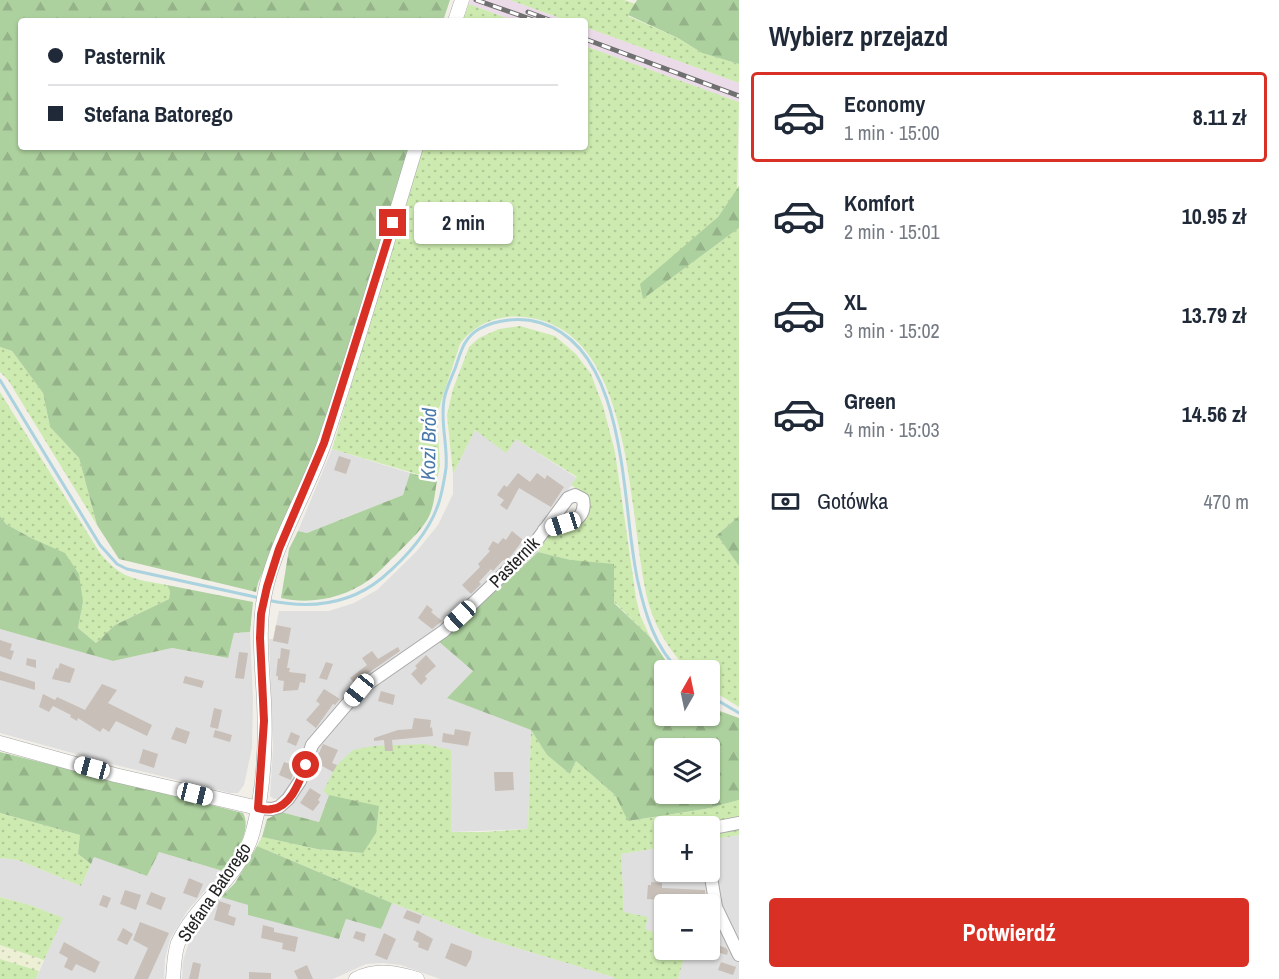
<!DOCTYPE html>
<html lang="pl">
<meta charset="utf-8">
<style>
:root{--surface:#fff;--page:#f2f2f3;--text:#1f2937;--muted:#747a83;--line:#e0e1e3;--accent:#d93025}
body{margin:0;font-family:"Archivo Narrow",sans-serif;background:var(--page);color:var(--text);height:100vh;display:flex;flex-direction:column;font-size:22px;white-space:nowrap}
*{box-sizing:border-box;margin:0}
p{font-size:20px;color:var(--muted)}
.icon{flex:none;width:33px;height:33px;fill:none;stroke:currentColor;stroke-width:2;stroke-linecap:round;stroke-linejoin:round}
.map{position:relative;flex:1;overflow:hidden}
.details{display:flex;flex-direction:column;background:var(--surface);width:540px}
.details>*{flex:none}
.top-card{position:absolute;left:18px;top:18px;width:570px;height:132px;border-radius:6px;box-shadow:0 2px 4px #0004;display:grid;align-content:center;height:132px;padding:0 30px;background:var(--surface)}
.needle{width:39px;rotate:9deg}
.fabs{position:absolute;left:654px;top:660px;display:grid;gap:12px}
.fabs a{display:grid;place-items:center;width:66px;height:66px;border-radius:6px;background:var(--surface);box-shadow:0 2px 4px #0004;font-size:30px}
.end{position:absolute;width:27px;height:27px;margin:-14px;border:8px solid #d93025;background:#fff;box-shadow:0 0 0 3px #fff}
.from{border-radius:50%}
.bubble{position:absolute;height:42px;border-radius:6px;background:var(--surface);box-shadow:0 2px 4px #0004;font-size:20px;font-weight:700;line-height:42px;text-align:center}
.car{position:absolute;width:18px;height:36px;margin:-18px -9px;border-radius:8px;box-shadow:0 0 4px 2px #0007;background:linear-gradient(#fff 24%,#345 0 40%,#fff 0 76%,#345 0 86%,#fff 0)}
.top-card b{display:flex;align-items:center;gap:21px;height:57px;font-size:22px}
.top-card b+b{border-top:2px solid var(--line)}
.top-card i{width:15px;height:15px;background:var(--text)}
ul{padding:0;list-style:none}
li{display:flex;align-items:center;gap:18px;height:90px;margin:0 12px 9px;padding:0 18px;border:3px solid transparent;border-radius:6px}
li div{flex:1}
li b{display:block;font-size:22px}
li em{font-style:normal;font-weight:700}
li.current{border-color:var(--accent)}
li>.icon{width:54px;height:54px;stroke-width:1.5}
h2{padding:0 30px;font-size:27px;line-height:72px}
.pay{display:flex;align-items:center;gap:15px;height:66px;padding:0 30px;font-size:22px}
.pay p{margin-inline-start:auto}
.cta{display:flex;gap:12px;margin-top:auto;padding:12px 30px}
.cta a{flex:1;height:69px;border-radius:6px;background:var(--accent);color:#fff;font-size:24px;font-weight:700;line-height:69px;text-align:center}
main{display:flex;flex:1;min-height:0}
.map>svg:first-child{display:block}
.residential{fill:#e0dfdf}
.industrial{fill:#ebdbe8}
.farmland{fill:url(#farmland-dots)}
.grass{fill:url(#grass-dots)}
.forest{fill:url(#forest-firs);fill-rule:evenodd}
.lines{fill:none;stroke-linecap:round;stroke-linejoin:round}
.stream{stroke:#aad3df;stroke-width:3}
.building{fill:#c7bfb8}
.minor-casing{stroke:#a9a9a9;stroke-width:14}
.tertiary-casing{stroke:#a9a9a9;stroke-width:15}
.minor{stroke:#fff;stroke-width:12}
.tertiary{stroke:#fff;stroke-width:14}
.rail-casing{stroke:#707070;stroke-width:5}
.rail{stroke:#fff;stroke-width:3;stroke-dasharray:9;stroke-linecap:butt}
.route{stroke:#d93025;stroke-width:8}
.labels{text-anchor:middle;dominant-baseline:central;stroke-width:5;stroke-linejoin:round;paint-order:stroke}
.street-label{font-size:18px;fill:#222;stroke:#fff}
.water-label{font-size:20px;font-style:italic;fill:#4a7aab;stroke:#fff}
</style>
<main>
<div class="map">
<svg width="739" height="979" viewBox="0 0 739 979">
<defs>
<pattern id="farmland-dots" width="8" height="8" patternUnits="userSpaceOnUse" patternTransform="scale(1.5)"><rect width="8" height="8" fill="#eef0d5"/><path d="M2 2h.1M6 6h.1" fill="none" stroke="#ccceb7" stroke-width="1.8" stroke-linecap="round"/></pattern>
<pattern id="grass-dots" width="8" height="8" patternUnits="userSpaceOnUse" patternTransform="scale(1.5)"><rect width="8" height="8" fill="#cdebb0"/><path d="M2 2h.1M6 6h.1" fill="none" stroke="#b0c997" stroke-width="1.8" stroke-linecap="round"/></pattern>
<pattern id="forest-firs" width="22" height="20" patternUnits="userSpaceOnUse" patternTransform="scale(1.5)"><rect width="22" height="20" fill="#add19e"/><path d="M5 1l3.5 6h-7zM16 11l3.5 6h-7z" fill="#95b388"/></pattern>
</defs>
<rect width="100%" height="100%" fill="#f2efe9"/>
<path class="residential" d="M475,430L506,452L516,439L577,478L527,545L441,627L354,689L281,798L274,799L270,796L273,748L269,639H273L279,611H329L354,603L377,590L416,552L438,525L453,494V474Z
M332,449L410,473L403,495L307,533L298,531Z
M0,629L113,661L172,648L227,658L234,633L250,632L253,699L252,748L244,785L238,793H230L116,765L0,733Z
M438,641L473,671L448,698L531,730L528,829L451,832V750L323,792L329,795L319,822L281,812L313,752L361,691Z
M739,835V979H678L686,950H710V904H664V936L645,930L624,912L621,854L664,847V872H710V840Z
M159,852L223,871L188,910L170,939L165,959L164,979H36L62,918L30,905L0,897V858L18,860L81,886L94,857L147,876Z
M221,897L249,905L339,939L346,919L381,929L392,903L484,938L613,977V979H440L401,965L383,963L366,964L333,979H182L183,961L188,945Z"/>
<path class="industrial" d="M471,0H510L568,21H515L469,4Z
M585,27L739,83V102L585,46Z"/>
<path class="farmland" d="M0,945L44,960L39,971L0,959Z"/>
<path class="grass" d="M510,0H624L636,4L628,16L678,38L702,53L739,64V83L585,27V21H568Z
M469,4L515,21H459L461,14L465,15Z
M585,46L739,102L737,190L718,217L644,298L739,228V516L717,535L739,566V707L710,689V670H688C670,651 657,631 649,605C626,523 639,328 524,317C499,314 474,324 460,344L437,414L440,466L437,480L332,449L423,147H585Z
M520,326L555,336L576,354L591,374L603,406L615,452L636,598L640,615L650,637L571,560L538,552L549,535L585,519L578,490L571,485L577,477L516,439L506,453L475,430L453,474L447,415L453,389L469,347L479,338L499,329Z
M0,347L12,351L43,393L50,427L79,458L97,525L8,380L0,372Z
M0,392L100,553C121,579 135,579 167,585L170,591L169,599L115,625L96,643L78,628L83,602L33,539L6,524L0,516Z
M531,730L547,755L570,774L576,761L615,795L629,821L705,809L739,800V835L710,840V826H664V847L621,854L624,912L648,917L645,929L664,936V950H686L678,979H613V977L484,938L392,903L257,846L262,837L317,849L363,853L329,795L323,792L336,766L353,750L373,746L425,744L451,750V832H484L528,829Z
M0,813L80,835L78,854L91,864L81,886L18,860L0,858Z
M0,897L30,905L63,918L44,960L0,945Z
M0,959L39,971L36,979H0Z"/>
<path class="forest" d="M0,0H450L443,21H21V147H410L319,440L258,583L256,592L119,559L97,525L79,458L50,427L43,393L12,351L0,347Z
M637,0H739V64L702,53L678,38L628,15Z
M739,186V228L643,299L640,284L718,217Z
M410,473L437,480C435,492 434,509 427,520C419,533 406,544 396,555C387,563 379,573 369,580C344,598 311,605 281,598L289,549L298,531L307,533L403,495Z
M0,516L6,524L33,539L65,553L79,574L83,602L78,628L96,643L115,625L169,599L170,591L167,585L253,602L250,632L234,633L228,658L172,648L113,661L0,629Z
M739,516V566L717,535Z
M538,552L571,560L614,564V603L650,637L672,670H664V716H710V704L717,710L739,718V800L705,809L628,821L615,795L576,761L570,774L547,755L531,730L447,698L473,671L438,641L447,636ZM664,748H710V794H664Z
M0,752L243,813C253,832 233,856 223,871L159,852L147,876L94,857L91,864L78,854L80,835L0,813Z
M329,795L379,806L376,833L363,853L317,849L262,837L267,819L281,812L319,822Z
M257,846L392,903L381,929L346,919L339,939L248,915V905L221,897L235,883Z"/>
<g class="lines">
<path class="stream" d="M0,380L100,545L117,564L127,569L260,598
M267,600C308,609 348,606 382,578C408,556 433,529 441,495C443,486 445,476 446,468C448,445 440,423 444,400C446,388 452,377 456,366C461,351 464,338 479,329C497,319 521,317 541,323C630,350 621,509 638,582C645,613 655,648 679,670
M710,696L739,713"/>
</g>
<path class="building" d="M339,456L351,460L346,474L334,470Z
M518,473L530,482L537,473L545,479L547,475L564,487L551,507L519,488L507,510L500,505L504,500L497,495L504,485L507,487Z
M512,531L523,540L511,556L505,561L503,560L493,571L491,569L479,582L481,584L471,594L462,585L480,567L478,564L490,551L488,549L493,541L498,544L503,538L506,540Z
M427,605L433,610L431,612L442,621L432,629L418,618Z
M276,625L291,628L288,644L273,641Z
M0,640L12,644L10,650L14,651L11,660L0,656Z
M398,647L400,651L354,683L350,678L367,665L362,658L372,651L378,659Z
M281,648L290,650L287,668H290L289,672L306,674L305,683L300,682L298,690L283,691L284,681L278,680V676H276L278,658L280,659Z
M239,652L248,653L244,679L235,678Z
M426,655L436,666L425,676L427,679L421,685L411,674L417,668L415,666Z
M27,658L36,660V668L26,665Z
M326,662L333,664L327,680L319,678Z
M60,663L75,669L70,683L52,679L56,668L58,669Z
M0,671L35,682V690L0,680Z
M185,676L204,681L202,688L183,683Z
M102,684L117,690L108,703L152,725L147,736L116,721L109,732L103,728L100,732L78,718L77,721L70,717L71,715L53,706L49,712L39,707L43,694L55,700L57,697L85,710Z
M324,689L340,699L335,705L333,704L316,728L306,720L320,704L316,701Z
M381,691L395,695L393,705L378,701Z
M214,708L222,710L218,729L210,727Z
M414,718L431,720L430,728L432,727L433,736L392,740L393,751H385L384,740L374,741V738L398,730L412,729Z
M176,727L190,732L186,744L171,739Z
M455,729L471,732L468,746L442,742L443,733L454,735Z
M215,730L232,735L230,742L213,737Z
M291,732L300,736L296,746L287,742Z
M323,744L338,750L332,763L337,765L333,772L315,762Z
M143,749L158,754L154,768L139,763Z
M284,762L296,766L291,780L279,775Z
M494,772H513L514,790L495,791Z
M310,788L321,795L318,800L320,802L313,811L300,803Z
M189,878L203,884L197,898L183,893Z
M651,882L662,883V888L705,890L706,904L647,899L648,885H651Z
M125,890L141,895L136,910L120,904Z
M151,892L166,898L161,910L146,904Z
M103,895L111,898L107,908L99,905Z
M219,901L231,905L228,915L236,918L234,926L214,920Z
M407,910L422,916L419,924L403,918Z
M140,922L169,933L148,979H134L148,948L133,940Z
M263,925L274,928V932L298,937L295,952L282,949L283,943L261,938Z
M123,928L133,934L127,945L117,940Z
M417,930L433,939L428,951L418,947L419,943L413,940Z
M356,931L366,934L364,942L353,938Z
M384,933L396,939L387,960L375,955Z
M64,942L100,962L95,973L76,964L72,971L64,967L68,958L59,953Z
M451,943L472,951L471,958L466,967L445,958Z
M712,943L726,948L728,951L727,955L710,950Z
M193,962L201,964L198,979H189Z
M721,962L736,967L733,975L718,970Z
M307,965L313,979H298L294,971Z
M249,972L271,973V979H249Z"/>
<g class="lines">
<defs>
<path id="minor" d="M258,808L272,809L279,807L288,799L300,781L312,745L359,690L444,631L532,547L568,498L575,495L583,499C588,524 562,524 544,530
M710,832L713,828L739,823
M710,871L716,907L739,955"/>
<path id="tertiary" d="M455,21L462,0
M0,743L115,775L258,808
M173,979C174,968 174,954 178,943C197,902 242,876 253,831C264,790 266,743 264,701C262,662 257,626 266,588C278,537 308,491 325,441C358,344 386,245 416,147
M356,979C376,969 396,972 417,979"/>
</defs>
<use href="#minor" class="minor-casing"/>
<use href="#tertiary" class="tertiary-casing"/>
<use href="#minor" class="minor"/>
<use href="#tertiary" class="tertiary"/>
<defs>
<path id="rail" d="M476,0L536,21
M528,12L552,21
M585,39L739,96"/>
</defs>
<use href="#rail" class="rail-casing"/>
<use href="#rail" class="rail"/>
</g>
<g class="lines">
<path class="route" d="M306,765C300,780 291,807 272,809C268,810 262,809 258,808L264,721L260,638L261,614L267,587L279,549L324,443L393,223"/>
</g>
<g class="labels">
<g class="street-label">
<text transform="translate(514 562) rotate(-46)">Pasternik</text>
<text transform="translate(214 892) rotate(-56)">Stefana Batorego</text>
</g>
<g class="water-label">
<text transform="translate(428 444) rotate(-89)">Kozi Bród</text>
</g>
</g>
</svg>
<div class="fabs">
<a><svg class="needle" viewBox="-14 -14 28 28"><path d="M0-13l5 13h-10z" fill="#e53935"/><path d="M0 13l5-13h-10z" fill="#747a83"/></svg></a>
<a><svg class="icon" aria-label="layers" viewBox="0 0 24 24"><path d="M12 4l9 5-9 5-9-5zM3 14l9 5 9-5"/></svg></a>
<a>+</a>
<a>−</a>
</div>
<i class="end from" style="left:306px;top:765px"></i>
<i class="end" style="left:393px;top:223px"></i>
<div class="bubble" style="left:414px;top:202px;width:99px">2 min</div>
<i class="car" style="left:563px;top:524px;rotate:252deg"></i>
<i class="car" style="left:460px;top:616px;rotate:227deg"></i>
<i class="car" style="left:359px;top:690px;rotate:219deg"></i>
<i class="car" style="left:92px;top:768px;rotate:285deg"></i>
<i class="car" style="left:195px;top:794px;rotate:104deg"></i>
<div class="top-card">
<b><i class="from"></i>Pasternik</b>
<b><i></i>Stefana Batorego</b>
</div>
</div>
<section class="details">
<h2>Wybierz przejazd</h2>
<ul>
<li class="current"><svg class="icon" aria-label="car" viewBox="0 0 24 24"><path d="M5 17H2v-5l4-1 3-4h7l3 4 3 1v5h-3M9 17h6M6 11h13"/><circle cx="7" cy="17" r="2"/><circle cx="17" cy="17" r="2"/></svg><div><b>Economy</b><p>1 min · 15:00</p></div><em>8.11 zł</em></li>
<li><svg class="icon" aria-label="car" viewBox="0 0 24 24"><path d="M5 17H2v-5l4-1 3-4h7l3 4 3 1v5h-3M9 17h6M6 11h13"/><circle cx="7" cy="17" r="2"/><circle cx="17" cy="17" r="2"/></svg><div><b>Komfort</b><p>2 min · 15:01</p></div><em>10.95 zł</em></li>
<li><svg class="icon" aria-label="car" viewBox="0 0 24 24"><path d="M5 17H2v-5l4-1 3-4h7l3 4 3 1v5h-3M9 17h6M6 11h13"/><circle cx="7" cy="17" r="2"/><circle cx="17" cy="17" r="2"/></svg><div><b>XL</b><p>3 min · 15:02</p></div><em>13.79 zł</em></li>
<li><svg class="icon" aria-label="car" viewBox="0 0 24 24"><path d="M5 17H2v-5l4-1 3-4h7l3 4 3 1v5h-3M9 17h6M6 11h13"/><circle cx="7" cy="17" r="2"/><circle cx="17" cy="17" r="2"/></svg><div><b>Green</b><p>4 min · 15:03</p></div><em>14.56 zł</em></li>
</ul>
<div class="pay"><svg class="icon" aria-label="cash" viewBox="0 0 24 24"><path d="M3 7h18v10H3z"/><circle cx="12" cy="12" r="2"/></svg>Gotówka<p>470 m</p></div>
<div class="cta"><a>Potwierdź</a></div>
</section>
</main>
